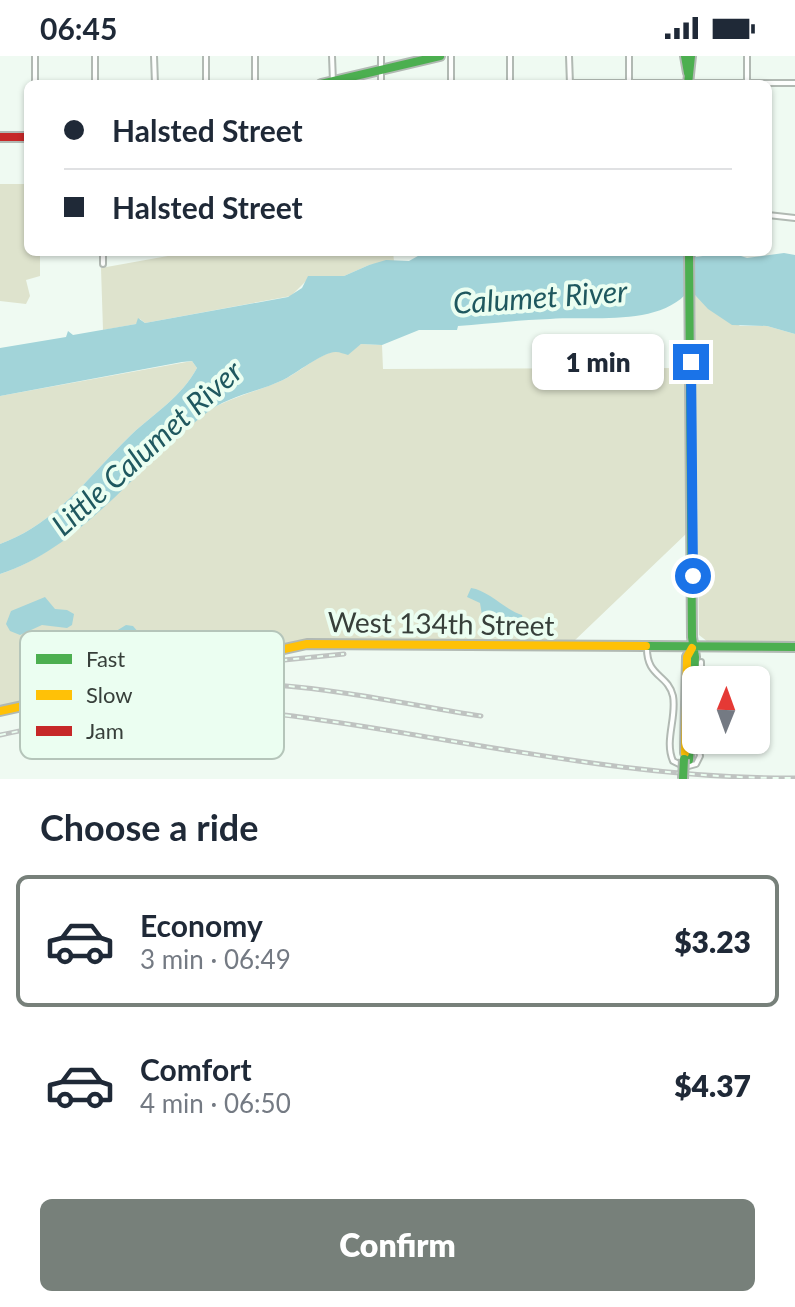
<!DOCTYPE html>
<meta charset="utf-8">
<style>
:root{--surface:#fff;--page:#f6f6f7;--text:#1f2937;--muted:#747a83;--line:#e0e1e3;--accent:#77807a}
body{margin:0;font-family:Lato,sans-serif;background:var(--page);color:var(--text);height:100vh;display:flex;flex-direction:column;font-size:30px;white-space:nowrap}
*{box-sizing:border-box;margin:0}
p{font-size:26px;color:var(--muted)}
.icon{flex:none;width:44px;height:44px;fill:none;stroke:currentColor;stroke-width:2;stroke-linecap:round;stroke-linejoin:round}
.map{position:relative;height:723px;overflow:hidden}
.details{display:flex;flex-direction:column;background:var(--surface);flex:1}
.details>*{flex:none}
.banner{position:absolute;left:24px;top:24px;width:748px;height:176px;border-radius:12px;box-shadow:0 2px 6px #0004;display:grid;align-content:center;height:176px;padding:0 40px;background:var(--surface)}
.needle{width:52px;rotate:1deg}
.controls{position:absolute;left:682px;top:610px;display:grid;gap:16px}
.controls a{display:grid;place-items:center;width:88px;height:88px;border-radius:12px;background:var(--surface);box-shadow:0 2px 6px #0004;font-size:40px}
.end{position:absolute;width:36px;height:36px;margin:-18px;border:10px solid #1a73e8;background:#fff;box-shadow:0 0 0 4px #fff}
.from{border-radius:50%}
.bubble{position:absolute;height:56px;border-radius:12px;background:var(--surface);box-shadow:0 2px 6px #0004;font-size:26px;font-weight:800;line-height:56px;text-align:center}
.banner b{display:flex;align-items:center;gap:28px;height:76px;font-size:30px}
.banner b+b{border-top:2px solid var(--line)}
.banner i{width:20px;height:20px;background:var(--text)}
ul{padding:0;list-style:none}
li{display:flex;align-items:center;gap:24px;height:132px;margin:0 16px 12px;padding:0 24px;border:4px solid transparent;border-radius:12px}
li div{flex:1}
li b{display:block;font-size:30px}
li em{font-style:normal;font-weight:800}
li.selected{border-color:var(--accent)}
li>.icon{width:72px;height:72px;stroke-width:1.5}
h2{padding:0 40px;font-size:36px;line-height:96px}
.cta{display:flex;gap:16px;margin-top:auto;padding:16px 40px}
.cta a{flex:1;height:92px;border-radius:12px;background:var(--accent);color:#fff;font-size:32px;font-weight:800;line-height:92px;text-align:center}
.status{display:flex;justify-content:space-between;align-items:center;height:56px;padding:0 40px;background:var(--surface);direction:ltr}
.status svg{height:22px;fill:currentColor}
.map>svg:first-child{display:block}
.green{fill:#dee3cd}
.water{fill:#a2d4d9}
.lines{fill:none;stroke-linecap:round;stroke-linejoin:round}
.street-casing{stroke:#b1b9b3;stroke-width:8}
.fast-casing{stroke:#b1b9b3;stroke-width:12}
.slow-casing{stroke:#b1b9b3;stroke-width:12}
.jam-casing{stroke:#b1b9b3;stroke-width:12}
.street{stroke:#fdfefd;stroke-width:4}
.fast{stroke:#4caf50;stroke-width:8}
.slow{stroke:#ffc107;stroke-width:8}
.jam{stroke:#c62828;stroke-width:8}
.rail-casing{stroke:#bfc3c1;stroke-width:5}
.rail{stroke:#ebfef1;stroke-width:2;stroke-dasharray:6;stroke-linecap:butt}
.fast-bridge-casing{stroke:#b1b9b3;stroke-width:12;stroke-linecap:butt}
.fast-bridge{stroke:#4caf50;stroke-width:8}
.route{stroke:#1a73e8;stroke-width:10}
.labels{text-anchor:middle;dominant-baseline:central;stroke-width:8;stroke-linejoin:round;paint-order:stroke}
.street-label{font-size:28px;fill:#373f3a;stroke:#ebfef1}
.water-label{font-size:30px;font-style:italic;fill:#1f585f;stroke:#ebfef1}
.key{fill:#ebfef1;stroke:#b5c5ba;stroke-width:2}
.key-label{font-size:22px;fill:#373f3a}
</style>
<div class="status"><b>06:45</b><svg viewBox="0 0 49 12"><path d="M0 12V9h3v3zM5 12V6h3v6zM10 12V3h3v9zM15 12V0h3v12zM26 1h20v11H26zM47 4h2v5h-2z"/></svg></div>
<div class="map">
<svg width="795" height="723" viewBox="0 0 795 723">
<rect width="100%" height="100%" fill="#effaf2"/>
<path class="green" d="M0,128H28V196H40V220L26,224L30,240L26,248L0,245Z
M190,196H393L394,205L369,209L344,220L306,225L291,240L145,267L140,263L136,268L103,274L101,212Z
M695,239L740,270H767L795,278V588L708,586L699,579Z
M361,288L382,289L383,313L686,312L687,477L573,586L300,584L0,652V518C89,489 131,401 209,354C230,342 254,336 276,327C295,320 312,303 329,297C344,292 342,301 361,288Z
M192,305L197,312C182,340 155,357 132,378C89,419 59,466 0,488V340Z"/>
<path class="water" d="M425,196C474,196 522,198 570,199L572,196L583,199L587,197L681,196L695,197L696,201L729,196L747,202L784,197L795,199V278L767,270L732,269L708,253L695,239H685C654,270 590,260 550,263C518,264 490,268 458,270L457,274H419L382,289L361,288L348,299C344,298 340,296 336,296C325,295 295,318 283,324C258,336 227,340 205,358C138,410 81,492 0,518V488C59,466 89,419 132,378C155,357 182,340 197,312L192,305L182,306L0,340V292L66,281L68,275L73,279L136,268L138,262L145,267L288,241L302,232L308,220H344L369,209L386,204L409,205Z
M471,532C488,534 505,554 522,559L523,564L511,574L502,573L496,562L482,559L480,547L467,541Z
M45,541L55,553L67,554L74,558L72,569L67,572L42,569L20,579L10,575L6,568L11,555Z
M126,569L133,570L139,577L122,587L111,605L80,599L78,590L84,581L108,580Z"/>
<g class="lines">
<defs>
<path id="street" d="M35,0V28
M95,0V28
M154,0L155,28
M206,0V28
M255,0V28
M332,0L333,26
M381,0V28
M451,0V28
M510,0V28
M569,0L570,28
M629,0V28
M747,0V28
M570,27H795
M768,159L795,162
M103,196V208
M647,591C646,621 668,618 673,640C677,661 664,685 673,705L685,711L696,708L700,700L697,684
M701,624V606"/>
<path id="fast" d="M685,0L688,17
M321,28L440,0
M688,28L691,0
M689,196L692,581L695,601L689,704
M646,590L795,591"/>
<path id="slow" d="M0,655L307,588L646,590
M685,697L687,601L692,592"/>
<path id="jam" d="M0,81H28"/>
</defs>
<use href="#street" class="street-casing"/>
<use href="#fast" class="fast-casing"/>
<use href="#slow" class="slow-casing"/>
<use href="#jam" class="jam-casing"/>
<use href="#street" class="street"/>
<use href="#fast" class="fast"/>
<use href="#slow" class="slow"/>
<use href="#jam" class="jam"/>
<defs>
<path id="rail" d="M199,621L274,605L344,598
M146,639C243,609 381,645 481,660
M0,679C51,669 103,653 156,652C242,650 325,664 409,678C537,699 664,723 795,722"/>
</defs>
<use href="#rail" class="rail-casing"/>
<use href="#rail" class="rail"/>
<defs>
<path id="fast-bridge" d="M683,723L684,703"/>
</defs>
<use href="#fast-bridge" class="fast-bridge-casing"/>
<use href="#fast-bridge" class="fast-bridge"/>
</g>
<g class="lines">
<path class="route" d="M691,306L693,520"/>
</g>
<g class="labels">
<g class="street-label">
<text transform="translate(441 567) rotate(1)">West 134th Street</text>
</g>
<g class="water-label">
<text transform="translate(540 240) rotate(-4)">Calumet River</text>
<text transform="translate(146 391) rotate(-42)">Little Calumet River</text>
</g>
</g>
<rect x="20" y="575" width="264" height="128" rx="12" class="key"/>
<rect x="36" y="598" width="36" height="10" fill="#4caf50"/>
<rect x="36" y="634" width="36" height="10" fill="#ffc107"/>
<rect x="36" y="670" width="36" height="10" fill="#c62828"/>
<g class="key-label">
<text x="86" y="611">Fast</text>
<text x="86" y="647">Slow</text>
<text x="86" y="683">Jam</text>
</g>
</svg>
<div class="controls">
<a><svg class="needle" viewBox="-14 -14 28 28"><path d="M0-13l5 13h-10z" fill="#e53935"/><path d="M0 13l5-13h-10z" fill="#747a83"/></svg></a>
</div>
<i class="end from" style="left:693px;top:520px"></i>
<i class="end" style="left:691px;top:306px"></i>
<div class="bubble" style="left:532px;top:278px;width:132px">1 min</div>
<div class="banner">
<b><i class="from"></i>Halsted Street</b>
<b><i></i>Halsted Street</b>
</div>
</div>
<section class="details">
<h2>Choose a ride</h2>
<ul>
<li class="selected"><svg class="icon" aria-label="car" viewBox="0 0 24 24"><path d="M5 17H2v-5l4-1 3-4h7l3 4 3 1v5h-3M9 17h6M6 11h13"/><circle cx="7" cy="17" r="2"/><circle cx="17" cy="17" r="2"/></svg><div><b>Economy</b><p>3 min · 06:49</p></div><em>$3.23</em></li>
<li><svg class="icon" aria-label="car" viewBox="0 0 24 24"><path d="M5 17H2v-5l4-1 3-4h7l3 4 3 1v5h-3M9 17h6M6 11h13"/><circle cx="7" cy="17" r="2"/><circle cx="17" cy="17" r="2"/></svg><div><b>Comfort</b><p>4 min · 06:50</p></div><em>$4.37</em></li>
</ul>
<div class="cta"><a>Confirm</a></div>
</section>
